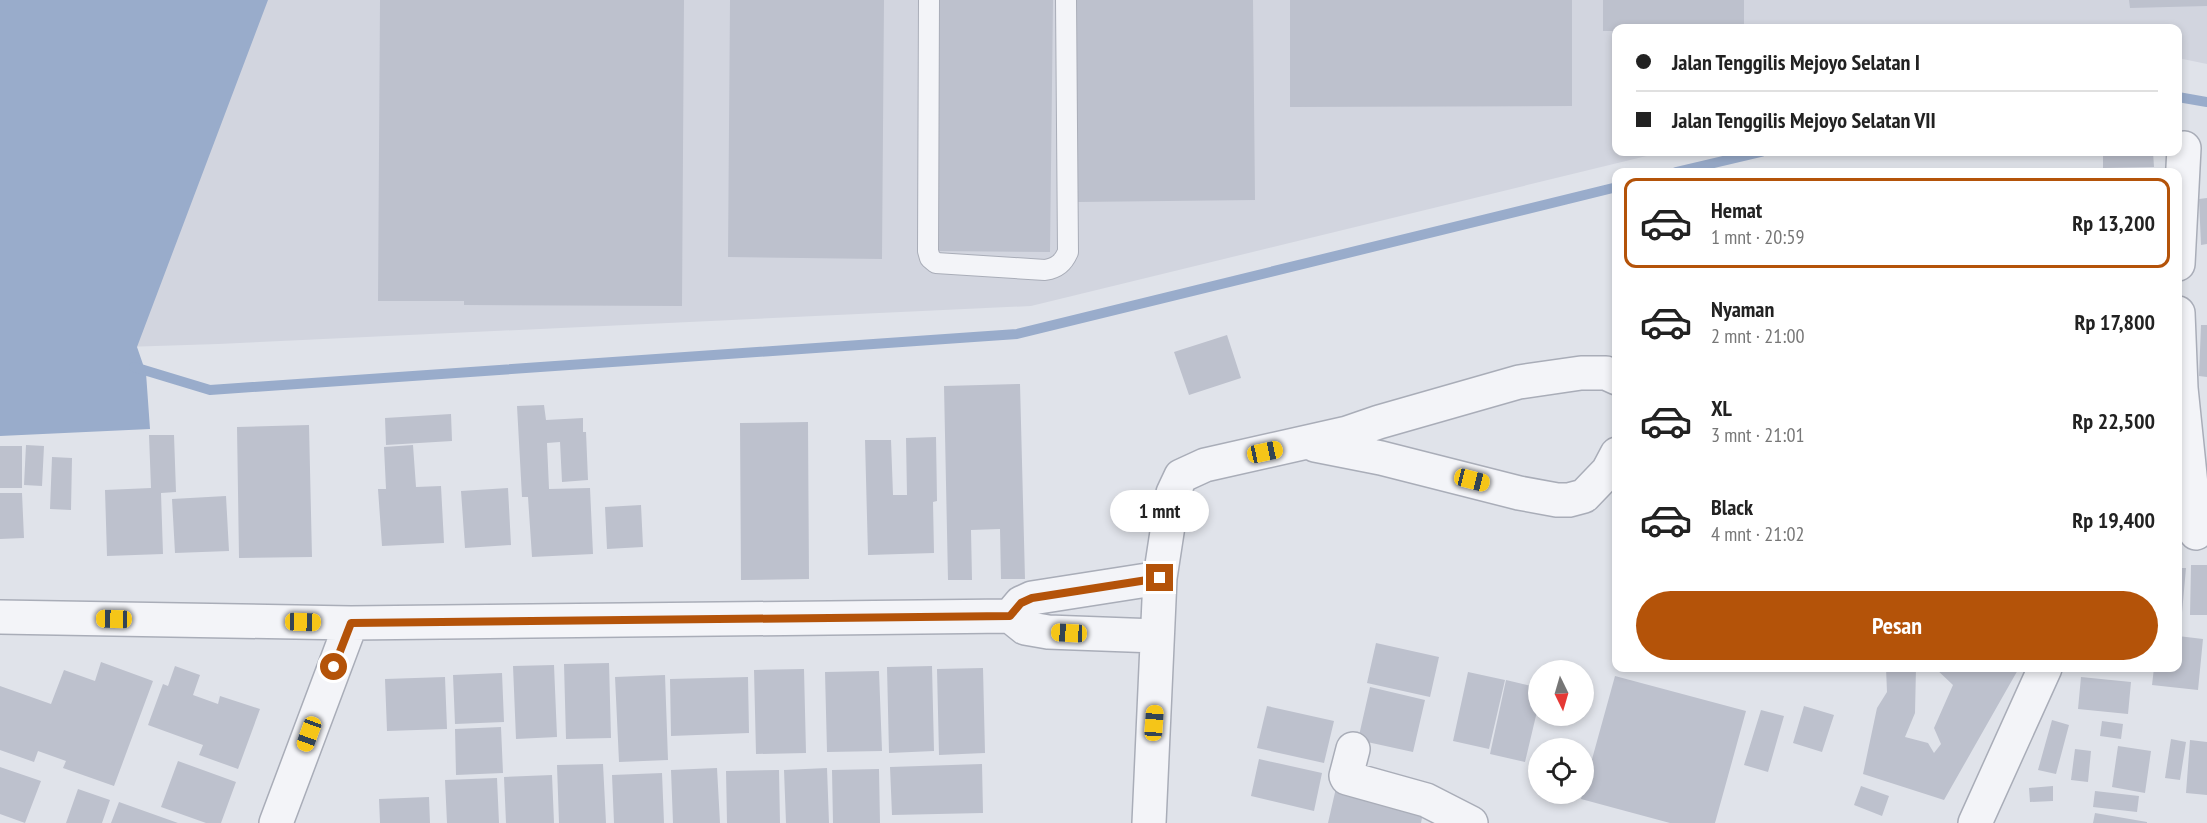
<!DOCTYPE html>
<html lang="id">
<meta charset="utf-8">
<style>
:root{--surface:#fff;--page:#f6f6f6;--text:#222;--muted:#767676;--line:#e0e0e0;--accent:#b45309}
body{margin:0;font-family:"PT Sans Narrow",sans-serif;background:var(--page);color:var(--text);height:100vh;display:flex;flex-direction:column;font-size:22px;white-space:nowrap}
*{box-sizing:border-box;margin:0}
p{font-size:20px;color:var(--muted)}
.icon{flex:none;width:33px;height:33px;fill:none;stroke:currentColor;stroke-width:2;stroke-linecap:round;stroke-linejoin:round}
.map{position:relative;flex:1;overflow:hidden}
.details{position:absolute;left:1612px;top:168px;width:570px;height:504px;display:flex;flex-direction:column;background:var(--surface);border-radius:12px;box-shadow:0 3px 9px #0003}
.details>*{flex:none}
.hud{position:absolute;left:1612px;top:24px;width:570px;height:132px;border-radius:12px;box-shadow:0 3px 9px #0003;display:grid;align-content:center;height:132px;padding:0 24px;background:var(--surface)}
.needle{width:39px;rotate:175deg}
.controls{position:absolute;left:1528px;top:660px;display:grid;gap:12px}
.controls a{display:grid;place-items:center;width:66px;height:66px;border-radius:50%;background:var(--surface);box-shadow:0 3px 9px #0003;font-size:30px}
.end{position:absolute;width:27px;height:27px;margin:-14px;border:8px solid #b45309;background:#fff;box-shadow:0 0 0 3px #fff}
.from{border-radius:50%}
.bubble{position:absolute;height:42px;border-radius:21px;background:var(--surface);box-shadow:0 3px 9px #0003;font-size:20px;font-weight:700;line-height:42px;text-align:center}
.car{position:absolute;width:18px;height:36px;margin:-18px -9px;border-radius:8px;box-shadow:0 0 4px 2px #0007;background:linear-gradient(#f5c518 24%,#345 0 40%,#f5c518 0 76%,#345 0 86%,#f5c518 0)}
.hud b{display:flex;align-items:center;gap:21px;height:57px;font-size:22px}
.hud b+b{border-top:2px solid var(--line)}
.hud i{width:15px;height:15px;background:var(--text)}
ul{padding:10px 0 0;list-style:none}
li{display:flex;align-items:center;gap:18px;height:90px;margin:0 12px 9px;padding:0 12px;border:3px solid transparent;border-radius:12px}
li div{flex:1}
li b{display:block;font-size:22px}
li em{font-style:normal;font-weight:700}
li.on{border-color:var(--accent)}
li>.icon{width:54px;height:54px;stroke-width:1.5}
.primary-button{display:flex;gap:12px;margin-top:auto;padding:12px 24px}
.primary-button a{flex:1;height:69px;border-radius:36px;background:var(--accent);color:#fff;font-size:24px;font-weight:700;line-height:69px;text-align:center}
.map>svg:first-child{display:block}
.built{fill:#d2d5df}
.water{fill:#99accb}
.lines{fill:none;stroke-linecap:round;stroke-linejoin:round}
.stream{stroke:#99accb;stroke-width:10}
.building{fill:#bdc1cd}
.lane-casing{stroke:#a9adb8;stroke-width:22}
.street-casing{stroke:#a9adb8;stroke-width:36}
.lane{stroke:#f3f4f8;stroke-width:20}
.street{stroke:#f3f4f8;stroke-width:33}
.route{stroke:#b45309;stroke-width:8}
</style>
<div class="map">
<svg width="2207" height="823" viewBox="0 0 2207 823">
<rect width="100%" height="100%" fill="#e0e3ea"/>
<path class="built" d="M0,0H2207V64L2178,58V28H1617V152H1663L1031,306L218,344L0,351Z"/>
<path class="water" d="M0,0H268L137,347L146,373L150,429L0,436Z"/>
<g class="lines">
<path class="stream" d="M2178,97L2207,102
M1676,172L1761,152
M134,367L210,390L1017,334L1617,187"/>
</g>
<path class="building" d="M380,0H684L682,306L464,305V301H378Z
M730,0H884L882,259L728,257Z
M937,0H1053L1050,252L935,251Z
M1076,0H1253L1255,200L1078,202Z
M1290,0H1572V106L1290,107Z
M1603,0H1744V28H1617V31H1603Z
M2129,0H2207V6L2130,8Z
M2103,152H2153L2154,167L2103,168Z
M2207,198V244L2201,245L2199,199Z
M2201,325H2207V377L2199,376Z
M1227,335L1241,378L1189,395L1174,352Z
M1020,384L1025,579H1001L1000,529L971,530L972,580H948L944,386Z
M544,405L546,420L583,418V432H586L588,480L562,482L560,442L547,443L549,489L590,488L593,554L532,557L528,497H522L517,406Z
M451,414L452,441L386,445L385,418Z
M808,422L809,579L741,580L740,423Z
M309,425L312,557L239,558L237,427Z
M149,435H174L176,492L161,493L163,554L107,556L105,490L151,488Z
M936,437L937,501L933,502L934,553L868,555L865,440H891L893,495H907L906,438Z
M26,445L44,446L42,486L24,485Z
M413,445L416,487L441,486L444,543L382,546L378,489H386L384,447Z
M0,446H22V488H0Z
M52,457L72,458L71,510L50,509Z
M508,488L511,545L465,548L461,491Z
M0,493H22L24,538L0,539Z
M226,496L229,551L175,553L172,499Z
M641,505L643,547L607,549L605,507Z
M2191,565H2207V615H2190Z
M2178,568H2186L2181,624H2178Z
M2178,636L2203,639L2198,690L2152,685L2154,668H2178Z
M1376,643L1439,657L1430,697L1367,683Z
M101,662L153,681L114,786L63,768L66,761L38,751L34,762L0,750V686L51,704L64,670L95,681Z
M609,663L611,738L566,739L564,664Z
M554,665L557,737L516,739L513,666Z
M175,666L200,675L193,695L218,704L220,696L260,709L238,769L199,755L203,745L148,725L163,684L168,686Z
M932,666L934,751L889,753L887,667Z
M983,668L985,753L939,755L937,669Z
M1886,668H1916L1915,713L1905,737L1928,743L1934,753L1941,744L1934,728L1953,685L1935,668H2019L1944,800L1863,774L1877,708L1887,692Z
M804,669L806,753L756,754L754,670Z
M879,671L882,751L827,752L825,672Z
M1468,672L1505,680L1489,749L1453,741Z
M502,673L504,722L455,724L453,675Z
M665,675L668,760L619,762L615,677Z
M1615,676L1746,711L1715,823H1670L1581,799Z
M445,677L447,729L387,731L385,679Z
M748,677L749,733L671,736L670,679Z
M2081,677L2131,682L2128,714L2078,709Z
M1506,680L1539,688V703L1525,762L1490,754Z
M1370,687L1425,700L1413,752L1358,740Z
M1267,706L1334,721L1324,763L1257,748Z
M1804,706L1834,715L1822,752L1793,743Z
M1761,710L1784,716L1768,772L1744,765Z
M2052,720L2069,725L2056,774L2038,770Z
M2102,721L2123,724L2121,739L2100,736Z
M501,727L503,773L456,775L455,729Z
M2171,739L2186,742L2180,780L2165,778Z
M2190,740L2207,742V795L2186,793Z
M2118,746L2151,751L2145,793L2112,787Z
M2075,749L2091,751L2088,782L2071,780Z
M1259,759L1322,773L1314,811L1251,796Z
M178,761L236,782L221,823H206L161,807Z
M603,764L606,823H559L557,765Z
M982,764L983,813L892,815L890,767Z
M0,767L41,781L25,823L0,814Z
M717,768L720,823H673L671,770Z
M827,768L829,823H786L784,770Z
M879,769L880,823H833L832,770Z
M779,770L780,823H727L726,771Z
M662,773L664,823H614L612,775Z
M552,775L554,823H506L504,777Z
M497,778L499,823H447L445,780Z
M1861,786L1889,796L1882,816L1854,805Z
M2053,786V801L2030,802L2029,788Z
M1336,788L1424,808L1421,823H1328Z
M78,789L110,800L102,823H66Z
M2095,791L2139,796L2137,812L2093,807Z
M429,797L430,823H380L379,799Z
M119,802L178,823H111Z
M2095,813L2147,822V823H2093Z"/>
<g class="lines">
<defs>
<path id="lane" d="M929,0L928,251L930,258L936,263L1045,270C1057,268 1063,263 1068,252L1066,0"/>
<path id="street" d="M2178,264L2184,148
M2178,313L2181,388L2196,533
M1315,445L1381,458L1519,493L1557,500H1569L1584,496L1608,471L1617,454
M1010,616L1021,603L1032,598L1160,578
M0,617L351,623L1010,616L1025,628L1048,632L1156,636
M1353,749L1346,776L1347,778L1426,800L1471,823
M276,823L351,623
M1149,823L1160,578L1173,493L1181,476L1205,465L1347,433L1379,422L1519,382L1581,373H1606L1617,378
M1975,823L2045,668"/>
</defs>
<use href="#lane" class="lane-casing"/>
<use href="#street" class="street-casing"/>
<use href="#lane" class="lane"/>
<use href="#street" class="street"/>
</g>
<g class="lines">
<path class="route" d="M334,667L351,623L1010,616L1021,603L1032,598L1160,578"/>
</g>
</svg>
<div class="controls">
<a><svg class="needle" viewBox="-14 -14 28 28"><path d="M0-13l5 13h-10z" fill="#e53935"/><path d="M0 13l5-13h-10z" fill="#767676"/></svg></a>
<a><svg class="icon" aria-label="locate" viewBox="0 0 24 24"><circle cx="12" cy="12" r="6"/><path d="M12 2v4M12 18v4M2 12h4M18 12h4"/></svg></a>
</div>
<i class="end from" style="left:334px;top:667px"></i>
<i class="end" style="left:1160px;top:578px"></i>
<div class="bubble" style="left:1110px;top:490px;width:99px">1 mnt</div>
<i class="car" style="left:1265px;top:452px;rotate:78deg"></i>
<i class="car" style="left:1472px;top:480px;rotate:104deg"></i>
<i class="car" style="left:114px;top:619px;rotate:271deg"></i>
<i class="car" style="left:303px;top:622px;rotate:91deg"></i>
<i class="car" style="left:1069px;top:633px;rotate:273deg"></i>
<i class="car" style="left:1154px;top:723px;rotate:4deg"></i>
<i class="car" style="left:309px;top:734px;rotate:200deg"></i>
<div class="hud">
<b><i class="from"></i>Jalan Tenggilis Mejoyo Selatan I</b>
<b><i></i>Jalan Tenggilis Mejoyo Selatan VII</b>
</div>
<section class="details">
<ul>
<li class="on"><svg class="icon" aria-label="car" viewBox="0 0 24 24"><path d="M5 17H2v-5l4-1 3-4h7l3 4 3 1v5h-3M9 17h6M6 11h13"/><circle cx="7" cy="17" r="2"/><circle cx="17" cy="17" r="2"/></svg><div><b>Hemat</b><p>1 mnt · 20:59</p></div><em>Rp 13,200</em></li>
<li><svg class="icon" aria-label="car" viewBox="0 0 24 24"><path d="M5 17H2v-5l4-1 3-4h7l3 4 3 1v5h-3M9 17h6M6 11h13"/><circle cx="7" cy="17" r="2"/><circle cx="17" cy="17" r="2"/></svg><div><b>Nyaman</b><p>2 mnt · 21:00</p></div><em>Rp 17,800</em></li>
<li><svg class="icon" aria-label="car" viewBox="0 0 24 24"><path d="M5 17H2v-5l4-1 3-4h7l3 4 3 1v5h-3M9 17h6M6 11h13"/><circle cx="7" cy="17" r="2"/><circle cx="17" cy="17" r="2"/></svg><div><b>XL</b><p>3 mnt · 21:01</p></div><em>Rp 22,500</em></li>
<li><svg class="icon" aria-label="car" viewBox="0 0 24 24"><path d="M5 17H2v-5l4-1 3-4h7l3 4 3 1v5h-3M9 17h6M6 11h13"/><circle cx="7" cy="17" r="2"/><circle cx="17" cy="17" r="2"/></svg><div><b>Black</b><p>4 mnt · 21:02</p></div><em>Rp 19,400</em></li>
</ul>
<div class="primary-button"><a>Pesan</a></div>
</section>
</div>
